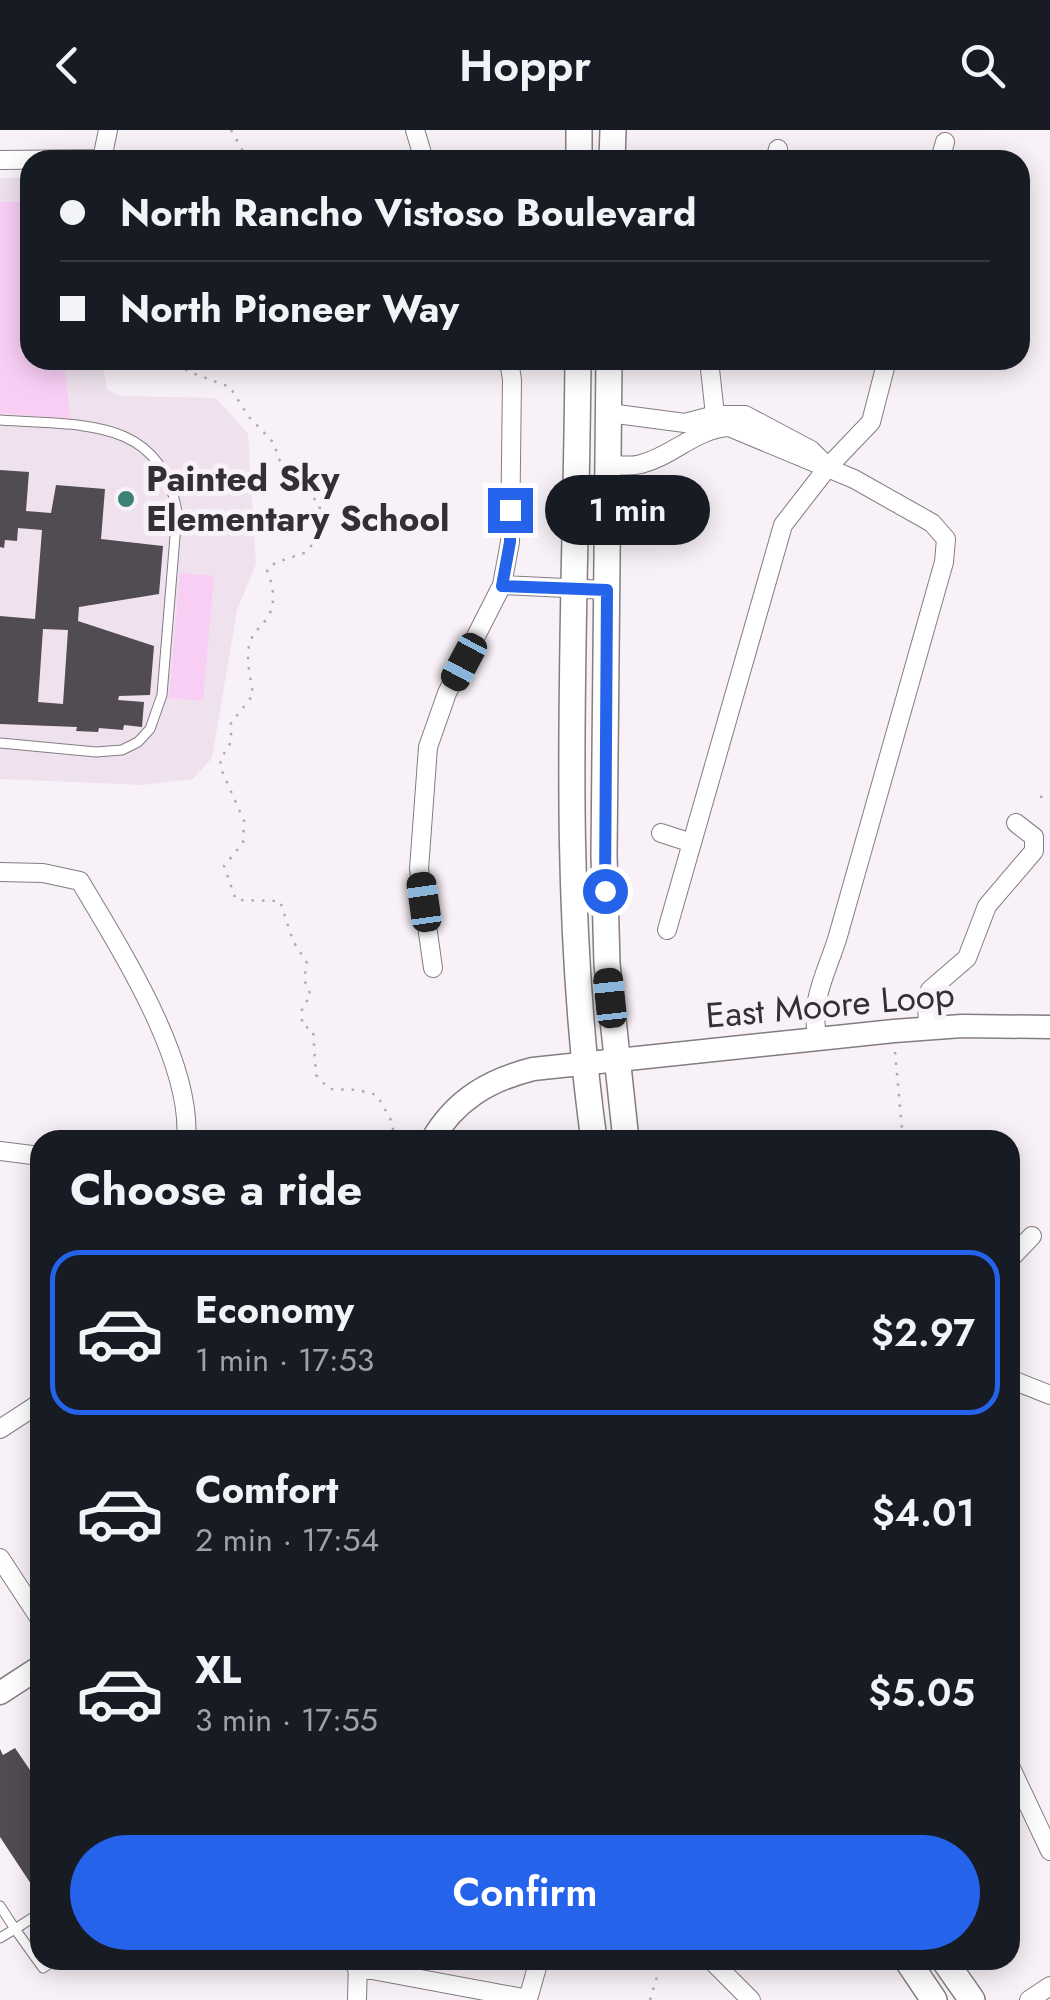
<!DOCTYPE html>
<meta charset="utf-8">
<style>
:root{--surface:#171b24;--page:#242831;--text:#f1f3f6;--muted:#9ea1a6;--line:#363941;--accent:#2563eb}
body{margin:0;font-family:Jost,sans-serif;background:var(--page);color:var(--text);height:100vh;display:flex;flex-direction:column;font-size:38px;white-space:nowrap}
*{box-sizing:border-box;margin:0}
p{font-size:32px;color:var(--muted)}
.icon{flex:none;width:55px;height:55px;fill:none;stroke:currentColor;stroke-width:2;stroke-linecap:round;stroke-linejoin:round}
.map{position:relative;flex:1;overflow:hidden}
.drawer{position:absolute;left:30px;top:1000px;width:990px;height:840px;display:flex;flex-direction:column;background:var(--surface);border-radius:30px;box-shadow:0 5px 25px #0003}
.drawer>*{flex:none}
.top-card{position:absolute;left:20px;top:20px;width:1010px;height:220px;border-radius:30px;box-shadow:0 5px 25px #0003;display:grid;align-content:center;height:220px;padding:0 40px;background:var(--surface)}
.end{position:absolute;width:45px;height:45px;margin:-22px;border:12px solid #2563eb;background:#fff;box-shadow:0 0 0 5px #fff}
.from{border-radius:50%}
.bubble{position:absolute;height:70px;border-radius:35px;background:var(--surface);box-shadow:0 5px 25px #0003;font-size:32px;font-weight:600;line-height:70px;text-align:center}
.car{position:absolute;width:30px;height:60px;margin:-30px -15px;border-radius:12px;box-shadow:0 0 8px 2px #0007;background:linear-gradient(#222 24%,#8ab4d8 0 40%,#222 0 76%,#8ab4d8 0 86%,#222 0)}
.top-card b{display:flex;align-items:center;gap:35px;height:95px;font-size:38px}
.top-card b+b{border-top:2px solid var(--line)}
.top-card i{width:25px;height:25px;background:var(--text)}
ul{padding:0;list-style:none}
li{display:flex;align-items:center;gap:30px;height:165px;margin:0 20px 15px;padding:0 20px;border:5px solid transparent;border-radius:30px}
li div{flex:1}
li b{display:block;font-size:38px}
li em{font-style:normal;font-weight:600}
li.selected{border-color:var(--accent)}
li>.icon{width:90px;height:90px;stroke-width:1.5}
h2{padding:0 40px;font-size:45px;line-height:120px}
.cta{display:flex;gap:20px;margin-top:auto;padding:20px 40px}
.cta a{flex:1;height:115px;border-radius:60px;background:var(--accent);color:#fff;font-size:40px;font-weight:600;line-height:115px;text-align:center}
header{display:flex;justify-content:space-between;align-items:center;height:130px;padding:0 40px;background:var(--surface);font-size:45px;font-weight:600}
.map>svg:first-child{display:block}
.built{fill:#efe2ee}
.green{fill:#f8cef5}
.lines{fill:none;stroke-linecap:round;stroke-linejoin:round}
.stream{stroke:#de98da;stroke-width:5}
.building{fill:#514c51;fill-rule:evenodd}
.service-casing{stroke:#837d82;stroke-width:11}
.minor-casing{stroke:#837d82;stroke-width:20}
.tertiary-casing{stroke:#837d82;stroke-width:25}
.secondary-casing{stroke:#837d82;stroke-width:28}
.path{stroke:#b0abaf;stroke-width:2.5;stroke-dasharray:2.5 8;stroke-linecap:butt}
.service{stroke:#fff;stroke-width:9}
.minor{stroke:#fff;stroke-width:18}
.tertiary{stroke:#fff;stroke-width:22}
.secondary{stroke:#fff;stroke-width:25}
.route{stroke:#2563eb;stroke-width:12}
.poi-dot{fill:#3d8278;stroke:#f8f1f7;stroke-width:4}
.labels{text-anchor:middle;dominant-baseline:central;stroke-width:10;stroke-linejoin:round;paint-order:stroke}
.poi-label{font-size:35px;font-weight:bold;fill:#323032;stroke:#f8f1f7;text-anchor:start}
.street-label{font-size:35px;fill:#323032;stroke:#f8f1f7}
</style>
<header><svg class="icon" aria-label="back" viewBox="0 0 24 24"><path d="M15 5l-7 7 7 7"/></svg>Hoppr<svg class="icon" aria-label="search" viewBox="0 0 24 24"><circle cx="10" cy="10" r="6"/><path d="M15 15l6 6"/></svg></header>
<div class="map">
<svg width="1050" height="1870" viewBox="0 0 1050 1870">
<rect width="100%" height="100%" fill="#f8f1f7"/>
<path class="built" d="M0,48H30V230H102L107,259L120,266L216,268L248,304L256,434L237,480L212,628L193,649L143,655L0,649Z"/>
<path class="green" d="M0,72H30V230H64L70,289L0,283Z
M180,443L214,446L203,571L169,568Z"/>
<g class="lines">
<path class="stream" d="M674,1005L675,1010"/>
</g>
<path class="building" d="M0,340L29,342L26,381L51,383L56,355L105,359L101,409L163,416L159,464L79,477L78,491L154,516L150,565L119,566L118,570L144,572L142,597L124,595L123,600L99,598L98,602L76,601L77,597L0,594V486L35,489L42,400L18,398L17,411L5,410L4,418L0,417ZM43,499L68,500L63,574L38,572Z
M15,1618L30,1640L35,1637L40,1643V1747L31,1754L0,1707V1619L3,1625Z"/>
<g class="lines">
<defs>
<path id="service" d="M0,290C78,296 161,285 177,382L162,565L150,599L138,612L122,620L96,622L0,613
M0,1776L15,1799L0,1808
M40,1783L15,1799L43,1838L55,1830"/>
<path id="minor" d="M415,0L424,30
M0,30L102,29L108,0
M775,30L778,19
M940,30L945,12
M709,230L716,294
M609,283L685,293L715,285H745L811,320L824,333
M608,335C619,335 631,337 641,334C673,326 695,299 729,297L854,349L932,393L946,409L944,432L838,806C828,840 808,872 818,909
M502,455L607,460
M661,703L692,713
M0,742L43,743L80,751C120,819 193,932 186,1010
M667,800L783,395L828,337L871,292L887,230
M433,838L419,739L428,617L447,563L502,455L510,412L512,250L509,230
M928,898L927,867L930,860L967,828L987,776L1034,721V707L1016,693
M0,1021L40,1026
M1010,1129L1032,1106
M1010,1249L1050,1265
M0,1299L40,1273
M0,1428L40,1489
M1010,1636L1050,1721
M712,1831L751,1870
M356,1837L528,1869L539,1830
M357,1870L358,1830
M1029,1870L1050,1856"/>
<path id="tertiary" d="M432,1010C455,970 489,950 533,939L894,901L962,896L1050,897
M0,1563L40,1537"/>
<path id="secondary" d="M579,30V0
M612,30L613,0
M578,230C576,490 558,752 594,1010
M609,230L604,725L607,834L626,1010
M907,1830L934,1870
M944,1830L972,1870"/>
</defs>
<use href="#service" class="service-casing"/>
<use href="#minor" class="minor-casing"/>
<use href="#tertiary" class="tertiary-casing"/>
<use href="#secondary" class="secondary-casing"/>
<path class="path" d="M231,0L248,30
M180,230L187,241L230,257L248,286L273,312L280,331L319,374L323,396L315,412L304,423L275,433L267,440C273,455 277,474 267,488C260,499 252,502 249,516C246,531 251,550 253,565L231,593V612L220,630L222,641L244,691L243,713L224,736L236,770L280,771L293,811L307,833L304,849L311,866L302,877V895L313,900L316,945L329,959L358,960L377,965L393,994V1006L398,1010
M1040,667L1050,666
M895,922L903,1010
M650,1870L662,1830"/>
<use href="#service" class="service"/>
<use href="#minor" class="minor"/>
<use href="#tertiary" class="tertiary"/>
<use href="#secondary" class="secondary"/>
</g>
<g class="lines">
<path class="route" d="M510,380V412L502,456L607,460L605,761"/>
</g>
<circle class="poi-dot" cx="126" cy="369" r="10"/>
<g class="labels">
<g class="poi-label">
<text x="146" y="349">Painted Sky<tspan x="146" dy="40">Elementary School</tspan></text>
</g>
<g class="street-label">
<text transform="translate(830 875) rotate(-5)">East Moore Loop</text>
</g>
</g>
</svg>
<i class="end from" style="left:605px;top:761px"></i>
<i class="end" style="left:510px;top:380px"></i>
<div class="bubble" style="left:545px;top:345px;width:165px">1 min</div>
<i class="car" style="left:464px;top:532px;rotate:208deg"></i>
<i class="car" style="left:424px;top:772px;rotate:352deg"></i>
<i class="car" style="left:610px;top:868px;rotate:354deg"></i>
<div class="top-card">
<b><i class="from"></i>North Rancho Vistoso Boulevard</b>
<b><i></i>North Pioneer Way</b>
</div>
<section class="drawer">
<h2>Choose a ride</h2>
<ul>
<li class="selected"><svg class="icon" aria-label="car" viewBox="0 0 24 24"><path d="M5 17H2v-5l4-1 3-4h7l3 4 3 1v5h-3M9 17h6M6 11h13"/><circle cx="7" cy="17" r="2"/><circle cx="17" cy="17" r="2"/></svg><div><b>Economy</b><p>1 min · 17:53</p></div><em>$2.97</em></li>
<li><svg class="icon" aria-label="car" viewBox="0 0 24 24"><path d="M5 17H2v-5l4-1 3-4h7l3 4 3 1v5h-3M9 17h6M6 11h13"/><circle cx="7" cy="17" r="2"/><circle cx="17" cy="17" r="2"/></svg><div><b>Comfort</b><p>2 min · 17:54</p></div><em>$4.01</em></li>
<li><svg class="icon" aria-label="car" viewBox="0 0 24 24"><path d="M5 17H2v-5l4-1 3-4h7l3 4 3 1v5h-3M9 17h6M6 11h13"/><circle cx="7" cy="17" r="2"/><circle cx="17" cy="17" r="2"/></svg><div><b>XL</b><p>3 min · 17:55</p></div><em>$5.05</em></li>
</ul>
<div class="cta"><a>Confirm</a></div>
</section>
</div>
